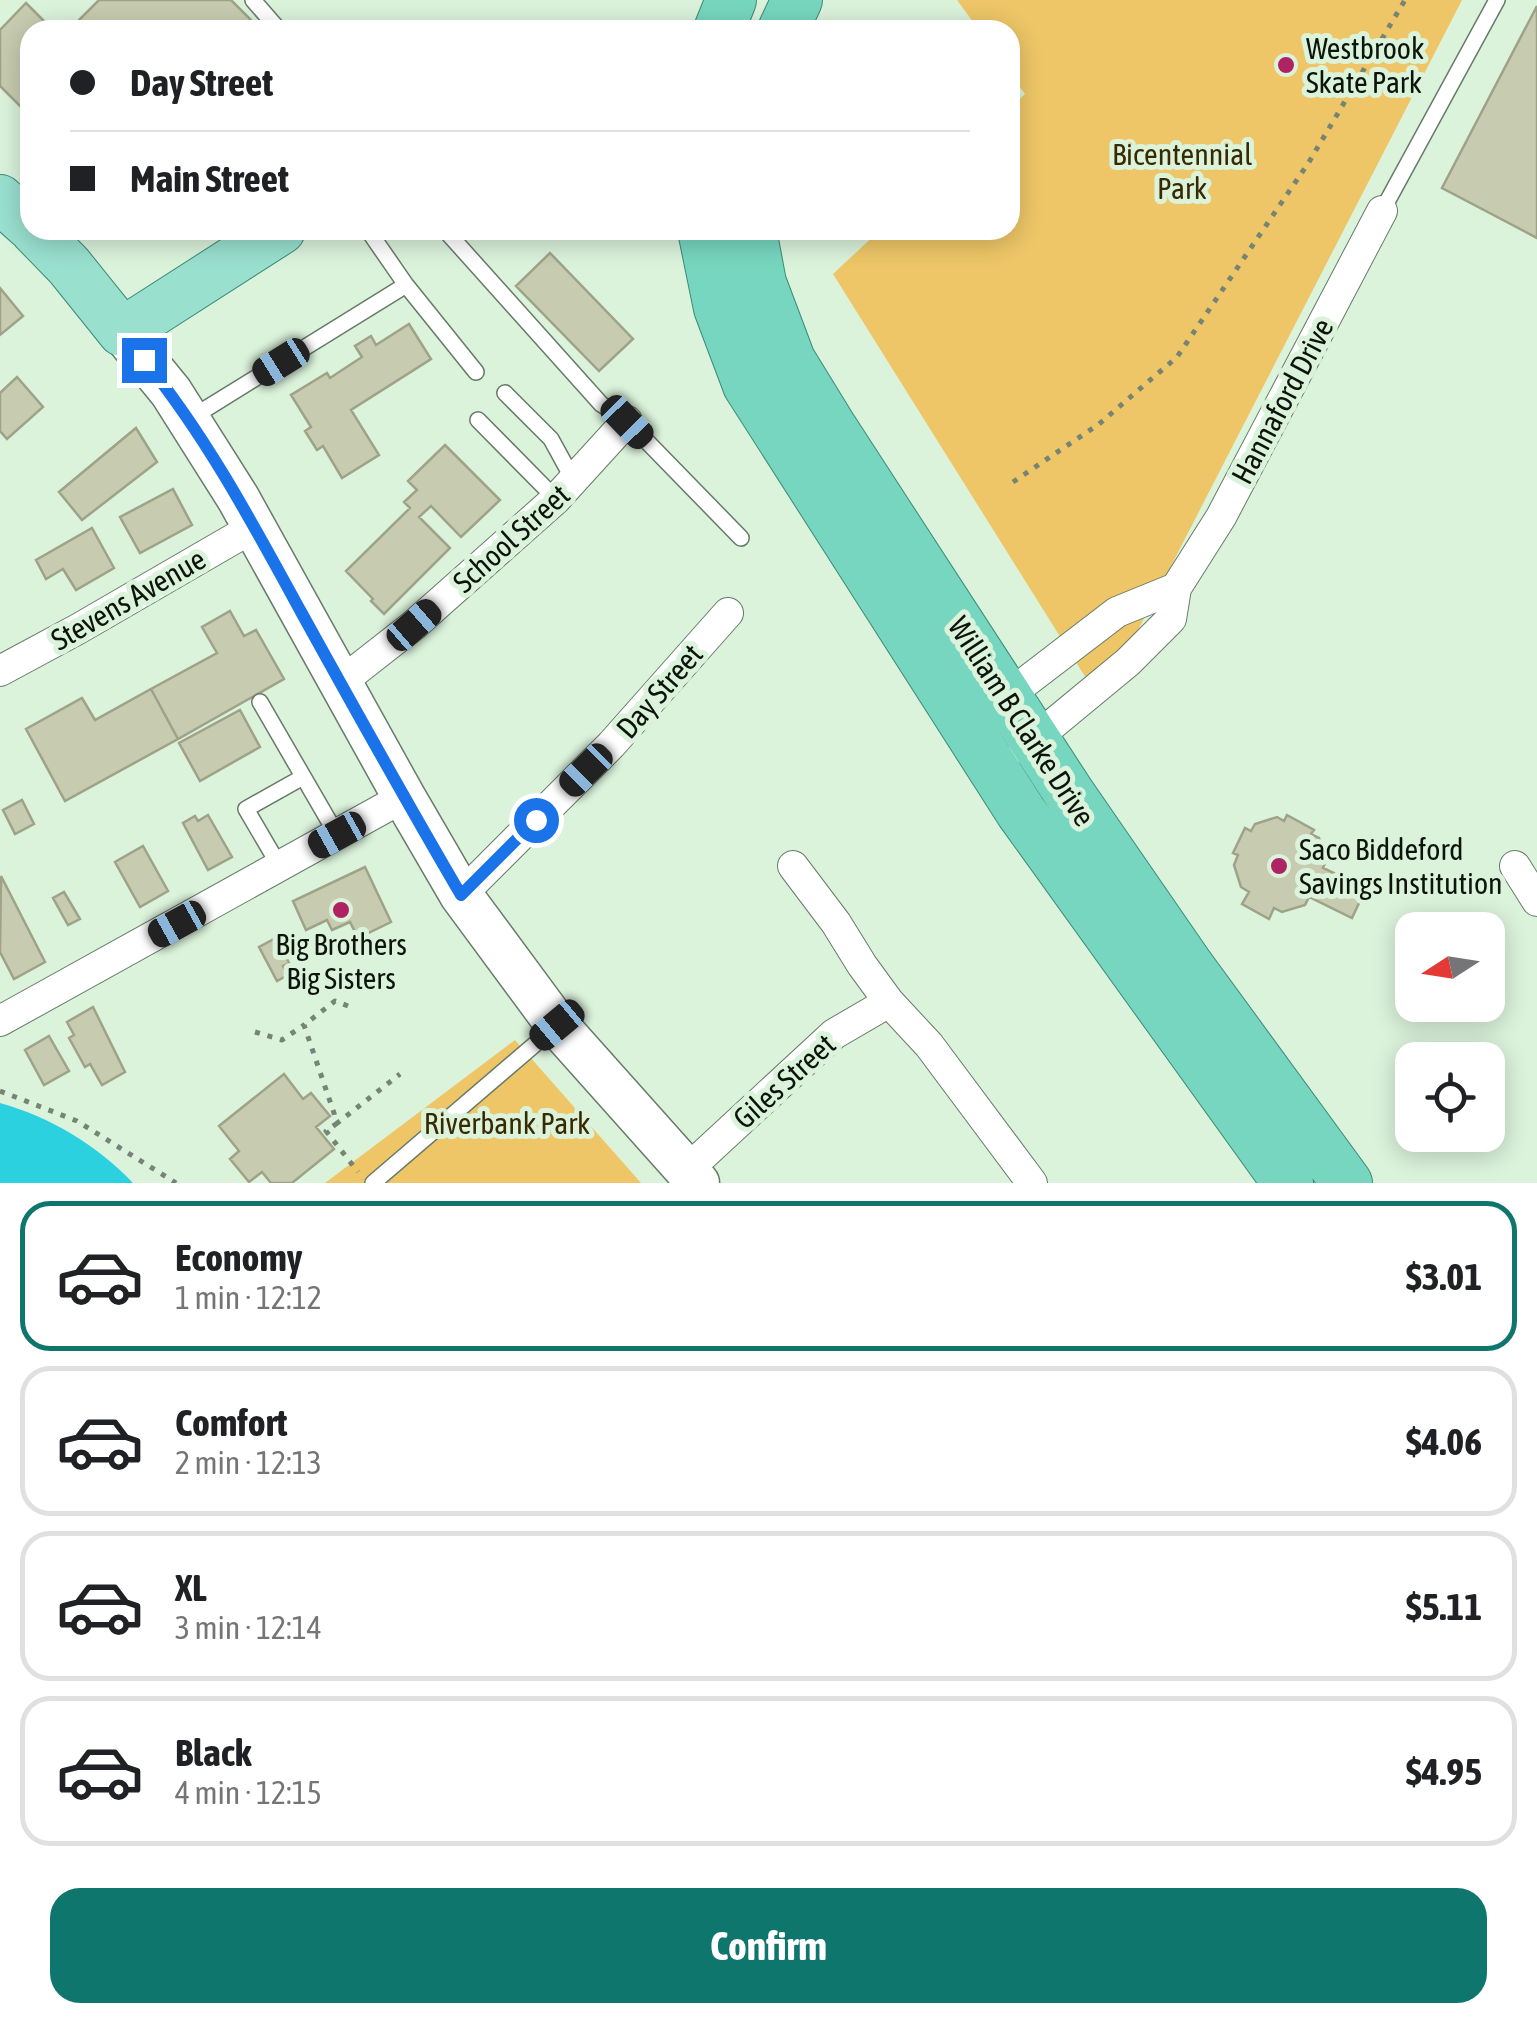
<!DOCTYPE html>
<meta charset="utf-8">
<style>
:root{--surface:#fff;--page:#f2f2f2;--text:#202124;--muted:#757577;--line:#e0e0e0;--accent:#0f766e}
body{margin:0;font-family:"Asap Condensed",sans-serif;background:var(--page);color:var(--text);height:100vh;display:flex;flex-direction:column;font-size:38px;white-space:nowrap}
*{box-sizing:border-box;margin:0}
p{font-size:32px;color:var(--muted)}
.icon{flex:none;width:55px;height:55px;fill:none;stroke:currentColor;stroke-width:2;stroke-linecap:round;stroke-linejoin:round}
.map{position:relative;height:1183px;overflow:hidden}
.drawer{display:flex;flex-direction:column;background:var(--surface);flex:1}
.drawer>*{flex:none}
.guide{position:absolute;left:20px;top:20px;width:1000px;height:220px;border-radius:30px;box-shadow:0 5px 25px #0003;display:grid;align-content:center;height:220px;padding:0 50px;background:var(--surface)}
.needle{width:65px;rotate:258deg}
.fabs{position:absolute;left:1395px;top:912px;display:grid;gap:20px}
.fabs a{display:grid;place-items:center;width:110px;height:110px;border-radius:20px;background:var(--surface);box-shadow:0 5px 25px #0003;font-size:50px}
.end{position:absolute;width:45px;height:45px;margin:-22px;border:12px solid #1a73e8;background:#fff;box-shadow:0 0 0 5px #fff}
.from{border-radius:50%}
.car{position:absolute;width:30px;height:60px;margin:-30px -15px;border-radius:12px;box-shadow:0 0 8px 2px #0007;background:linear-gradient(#222 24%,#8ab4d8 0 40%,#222 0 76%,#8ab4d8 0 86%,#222 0)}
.guide b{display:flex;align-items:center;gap:35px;height:95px;font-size:38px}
.guide b+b{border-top:2px solid var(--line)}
.guide i{width:25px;height:25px;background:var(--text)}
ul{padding:18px 0 0;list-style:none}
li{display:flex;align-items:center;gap:30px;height:150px;margin:0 20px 15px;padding:0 30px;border:5px solid var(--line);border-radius:30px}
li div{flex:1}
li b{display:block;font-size:38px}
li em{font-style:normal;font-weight:700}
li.selected{border-color:var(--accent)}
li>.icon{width:90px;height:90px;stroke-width:1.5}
.button{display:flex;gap:20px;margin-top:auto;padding:20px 50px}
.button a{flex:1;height:115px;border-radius:30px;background:var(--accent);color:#fff;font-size:40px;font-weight:700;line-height:115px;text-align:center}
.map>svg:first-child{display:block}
.green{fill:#eec667}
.water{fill:#2bd1df}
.building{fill:#c7ccb0;stroke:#9ea388;stroke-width:2.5}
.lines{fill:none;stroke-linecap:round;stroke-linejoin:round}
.service-casing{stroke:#667b67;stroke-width:18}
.minor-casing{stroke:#667b67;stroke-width:32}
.secondary-casing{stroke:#667b67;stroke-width:45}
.primary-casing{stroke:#3b8b76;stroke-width:50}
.trunk-casing{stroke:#3b8b76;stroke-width:52}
.path{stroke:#758475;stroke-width:5;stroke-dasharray:5 8;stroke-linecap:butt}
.service{stroke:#fff;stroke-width:15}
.minor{stroke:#fff;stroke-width:30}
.secondary{stroke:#fff;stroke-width:42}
.primary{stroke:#99e0cf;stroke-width:48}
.trunk{stroke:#77d6bf;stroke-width:50}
.route{stroke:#1a73e8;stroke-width:12}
.poi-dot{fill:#ae2361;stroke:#dbf2db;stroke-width:4}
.labels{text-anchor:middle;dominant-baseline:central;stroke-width:10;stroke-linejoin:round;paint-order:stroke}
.poi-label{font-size:30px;fill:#0c140c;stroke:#dbf2db;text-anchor:start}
.park-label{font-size:30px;fill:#392900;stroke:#dbf2db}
.street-label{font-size:30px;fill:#0c140c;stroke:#dbf2db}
</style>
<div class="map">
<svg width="1537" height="1183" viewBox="0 0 1537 1183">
<rect width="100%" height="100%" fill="#dbf2db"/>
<path class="green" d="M957,0H1462L1101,702L833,274L880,230H1010V108L1025,94L1010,73V30H979Z
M515,1040L641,1183H325Z"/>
<path class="water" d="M0,1103C50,1117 97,1145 133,1183H0Z"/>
<path class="building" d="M99,0H231L257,26L253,30H69Z
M26,3L53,30H30V116L0,86V30Z
M1537,6V238L1442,188Z
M550,253L633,339L599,371L516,286Z
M0,288L23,316L0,335Z
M409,324L431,359L351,410L379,455L342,478L323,446L317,450L305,431L311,427L291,395L327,373L330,378L362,357L355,346L371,336L376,345Z
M17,377L43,407L7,439L0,431V393Z
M136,428L157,462L82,520L59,492Z
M445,445L500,500L461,537L431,506L419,517L450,548L384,614L371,601L373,599L346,571L410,508L404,502L417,490L408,481Z
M173,489L192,525L140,553L120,517Z
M92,528L114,568L76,590L63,569L46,579L36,560Z
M230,611L244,636L256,630L284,679L178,739L151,689L217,653L202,627Z
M151,689L178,739L65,801L26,729L82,698L95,720Z
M240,710L260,747L200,781L179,743Z
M22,800L34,824L15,834L3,810Z
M208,815L232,857L208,870L183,823L195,816L198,821Z
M1287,815L1314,830L1311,834L1319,838L1326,861L1323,868L1366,888L1352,918L1309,897L1305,905L1282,912L1274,908L1269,919L1242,904L1249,892L1241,887L1234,865L1238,855L1233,853L1245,828L1251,831L1255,824L1277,817L1284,821Z
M143,846L168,891L140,907L115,862Z
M365,867L391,922L358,938L350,922L332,930L327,920L306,930L293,901Z
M1,876L45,962L14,979L0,952Z
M64,892L80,919L68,925L53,898Z
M276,938L289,963L283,966L288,975L277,981L259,947Z
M93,1007L125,1072L102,1085L90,1064L85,1067L69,1038L74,1035L67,1022Z
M49,1036L69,1071L44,1085L25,1050Z
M284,1074L303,1099L311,1093L330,1116L316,1127L334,1149L292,1183H271L262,1172L249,1182L230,1159L239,1151L219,1126Z"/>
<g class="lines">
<defs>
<path id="service" d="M253,0L279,30
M1382,211L1497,0
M445,230L601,404L627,421L741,538
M406,285L476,372
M505,393L551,439L574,481
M191,418L406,285L368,230
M478,420L556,499
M260,702L337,835
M280,867L246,809L303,777
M373,1183L554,1028"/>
<path id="minor" d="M0,671L78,629L254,527
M340,683L414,625L556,499L627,421
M1006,697L1117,612L1176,588
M1024,748L1128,662L1171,619L1176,588L1221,517L1382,211
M793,866L836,923L862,965L889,1002L929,1045L1032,1183
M1515,866L1537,901
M461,895L611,745L728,613
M0,1021L404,797
M687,1170L834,1034L889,1002"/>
<path id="secondary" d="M122,332L171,392L238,498L404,797L461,895L557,1025L698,1183"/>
<path id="primary" d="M0,199L30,226
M34,230L69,266L122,332L281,230"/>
<path id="trunk" d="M719,30L731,0
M783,30L797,0
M703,230L719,308L748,385L1021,812L1288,1183
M751,230L761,283L790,360L833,430L1069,793L1187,964L1347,1183"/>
</defs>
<use href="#service" class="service-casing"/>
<use href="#minor" class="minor-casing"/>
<use href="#secondary" class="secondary-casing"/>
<use href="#primary" class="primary-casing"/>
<use href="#trunk" class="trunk-casing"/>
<path class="path" d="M1013,482L1099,424L1177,357L1309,162L1405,0
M348,1006L335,1001L304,1025L334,1113L336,1124L326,1131L358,1172
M255,1032L282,1040L304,1025
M0,1091L77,1121L176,1183
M336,1124L400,1074"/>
<use href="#service" class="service"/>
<use href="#minor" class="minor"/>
<use href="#secondary" class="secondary"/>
<use href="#primary" class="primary"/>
<use href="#trunk" class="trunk"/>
</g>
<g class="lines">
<path class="route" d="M144,360C206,436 253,524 300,610C353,706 406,801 461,895L536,820"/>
</g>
<g class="poi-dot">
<circle cx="1286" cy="65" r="10"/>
<circle cx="1279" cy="866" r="10"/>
<circle cx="341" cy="910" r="10"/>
</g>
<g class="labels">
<g class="poi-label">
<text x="1306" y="48">Westbrook<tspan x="1306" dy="34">Skate Park</tspan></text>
<text x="1299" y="849">Saco Biddeford<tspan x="1299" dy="34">Savings Institution</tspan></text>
<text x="341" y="944" text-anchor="middle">Big Brothers<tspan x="341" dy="34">Big Sisters</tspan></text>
</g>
<g class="park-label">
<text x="1182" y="154">Bicentennial<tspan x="1182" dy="34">Park</tspan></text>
<text x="507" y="1123">Riverbank Park</text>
</g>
<g class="street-label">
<text transform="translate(1282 401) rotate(-62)">Hannaford Drive</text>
<text transform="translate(511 538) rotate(-42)">School Street</text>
<text transform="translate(128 599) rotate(-30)">Stevens Avenue</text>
<text transform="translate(659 691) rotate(-49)">Day Street</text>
<text transform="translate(1022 721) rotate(57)">William B Clarke Drive</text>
<text transform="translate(784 1081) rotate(-42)">Giles Street</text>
</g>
</g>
</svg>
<div class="fabs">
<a><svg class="needle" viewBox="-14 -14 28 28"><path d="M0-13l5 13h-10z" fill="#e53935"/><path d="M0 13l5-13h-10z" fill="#757577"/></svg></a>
<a><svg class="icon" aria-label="locate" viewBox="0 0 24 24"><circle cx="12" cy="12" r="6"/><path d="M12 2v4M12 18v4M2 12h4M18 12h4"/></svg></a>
</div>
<i class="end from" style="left:536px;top:820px"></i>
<i class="end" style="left:144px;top:360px"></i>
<i class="car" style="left:281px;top:362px;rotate:238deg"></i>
<i class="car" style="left:627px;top:422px;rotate:136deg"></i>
<i class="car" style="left:414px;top:625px;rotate:49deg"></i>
<i class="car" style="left:586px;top:770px;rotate:225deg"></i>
<i class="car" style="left:337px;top:835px;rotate:241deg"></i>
<i class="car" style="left:177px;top:924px;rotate:241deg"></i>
<i class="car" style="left:557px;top:1025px;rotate:230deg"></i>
<div class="guide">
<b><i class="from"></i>Day Street</b>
<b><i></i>Main Street</b>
</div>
</div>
<section class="drawer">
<ul>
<li class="selected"><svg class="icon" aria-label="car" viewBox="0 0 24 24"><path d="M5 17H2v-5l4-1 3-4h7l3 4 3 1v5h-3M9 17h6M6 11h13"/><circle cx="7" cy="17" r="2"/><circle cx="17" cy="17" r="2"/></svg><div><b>Economy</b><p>1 min · 12:12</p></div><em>$3.01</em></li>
<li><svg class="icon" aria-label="car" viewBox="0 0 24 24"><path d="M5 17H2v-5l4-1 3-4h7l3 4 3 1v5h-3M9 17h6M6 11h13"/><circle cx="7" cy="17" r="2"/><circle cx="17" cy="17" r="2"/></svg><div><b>Comfort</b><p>2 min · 12:13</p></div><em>$4.06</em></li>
<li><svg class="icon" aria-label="car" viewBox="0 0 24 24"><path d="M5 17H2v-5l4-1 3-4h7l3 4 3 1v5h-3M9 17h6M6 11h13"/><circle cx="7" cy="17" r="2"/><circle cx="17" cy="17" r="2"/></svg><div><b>XL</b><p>3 min · 12:14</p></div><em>$5.11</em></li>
<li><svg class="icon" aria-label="car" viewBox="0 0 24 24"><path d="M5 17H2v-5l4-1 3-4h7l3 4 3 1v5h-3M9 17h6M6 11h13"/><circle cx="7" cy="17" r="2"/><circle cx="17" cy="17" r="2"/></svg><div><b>Black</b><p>4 min · 12:15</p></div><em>$4.95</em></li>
</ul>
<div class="button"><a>Confirm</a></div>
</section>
